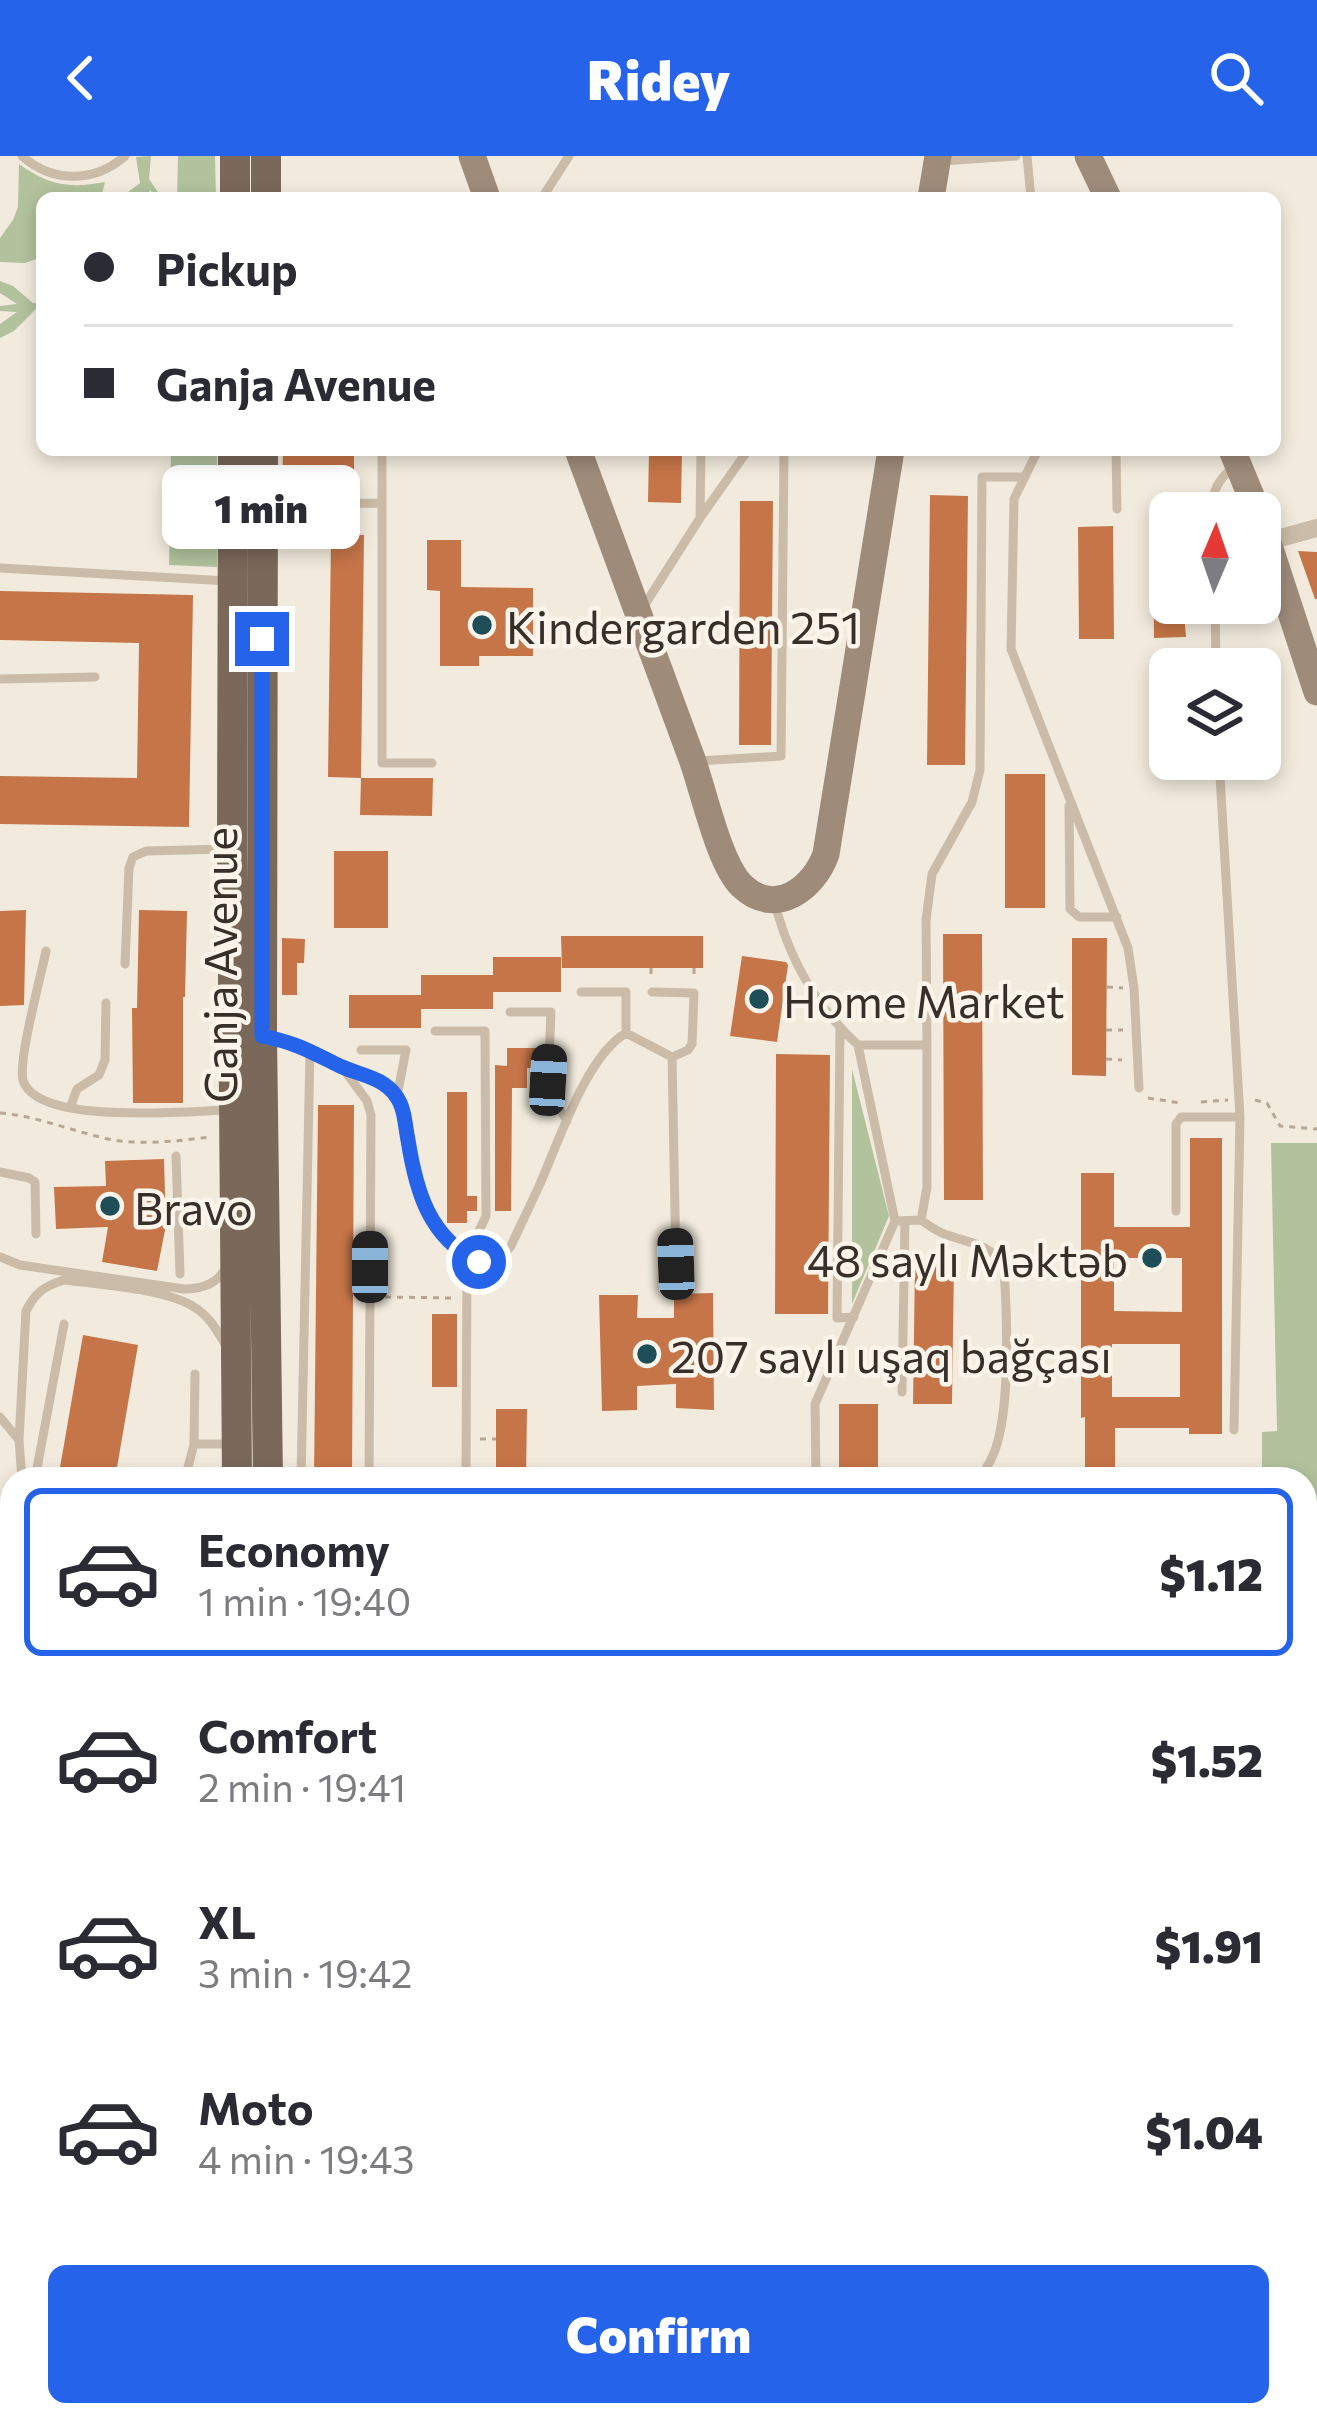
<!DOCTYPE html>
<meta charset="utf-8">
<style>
:root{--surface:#fff;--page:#f7f7f7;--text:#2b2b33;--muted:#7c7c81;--line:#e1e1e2;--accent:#2563eb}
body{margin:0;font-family:Commissioner,sans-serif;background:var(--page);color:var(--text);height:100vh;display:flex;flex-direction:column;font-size:45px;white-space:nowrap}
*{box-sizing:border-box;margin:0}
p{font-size:39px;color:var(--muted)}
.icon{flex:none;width:66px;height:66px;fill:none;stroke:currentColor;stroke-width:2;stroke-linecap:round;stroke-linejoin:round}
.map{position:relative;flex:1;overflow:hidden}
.drawer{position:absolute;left:0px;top:1311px;width:1317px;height:960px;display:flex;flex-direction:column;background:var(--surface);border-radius:36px 36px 0 0;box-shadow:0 6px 18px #0003}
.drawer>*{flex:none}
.banner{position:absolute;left:36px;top:36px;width:1245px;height:264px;border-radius:18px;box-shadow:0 6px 18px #0003;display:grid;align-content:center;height:264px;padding:0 48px;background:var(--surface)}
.needle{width:78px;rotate:2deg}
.buttons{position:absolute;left:1149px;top:336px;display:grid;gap:24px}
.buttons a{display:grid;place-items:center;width:132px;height:132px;border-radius:18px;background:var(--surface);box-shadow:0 6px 18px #0003;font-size:60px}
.end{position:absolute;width:54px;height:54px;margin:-27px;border:15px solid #2563eb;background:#fff;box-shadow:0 0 0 6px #fff}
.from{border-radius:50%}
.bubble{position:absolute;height:84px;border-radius:18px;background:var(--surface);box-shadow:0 6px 18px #0003;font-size:39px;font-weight:800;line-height:84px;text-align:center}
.car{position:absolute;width:36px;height:72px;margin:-36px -18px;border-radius:15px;box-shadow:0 0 9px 3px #0007;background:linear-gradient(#222 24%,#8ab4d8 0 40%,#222 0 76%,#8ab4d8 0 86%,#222 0)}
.banner b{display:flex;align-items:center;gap:42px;height:114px;font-size:45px}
.banner b+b{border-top:3px solid var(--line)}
.banner i{width:30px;height:30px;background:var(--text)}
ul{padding:21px 0 0;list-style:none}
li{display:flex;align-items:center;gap:36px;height:168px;margin:0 24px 18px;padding:0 24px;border:6px solid transparent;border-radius:18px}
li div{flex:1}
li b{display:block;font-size:45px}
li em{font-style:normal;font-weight:800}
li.on{border-color:var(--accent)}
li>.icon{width:108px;height:108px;stroke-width:1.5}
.primary-button{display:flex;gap:24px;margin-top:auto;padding:24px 48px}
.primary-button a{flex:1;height:138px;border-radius:18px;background:var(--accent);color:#fff;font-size:48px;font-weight:800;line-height:138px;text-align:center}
header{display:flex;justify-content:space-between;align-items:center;height:156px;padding:0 48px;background:var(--accent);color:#fff;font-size:54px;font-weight:800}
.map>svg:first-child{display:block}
.green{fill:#b1c29d}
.building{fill:#c67548;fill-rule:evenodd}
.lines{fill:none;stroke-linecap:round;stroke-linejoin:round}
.path{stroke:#b7a693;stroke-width:3;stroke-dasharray:6 6;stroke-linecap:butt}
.lane{stroke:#cbbca9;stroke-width:9}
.street{stroke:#cbbca9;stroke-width:18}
.secondary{stroke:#9e8b7a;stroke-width:27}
.primary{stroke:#7a685a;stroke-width:30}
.route{stroke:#2563eb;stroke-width:15}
.poi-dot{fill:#1e4f59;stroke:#faf4ea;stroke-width:4.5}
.labels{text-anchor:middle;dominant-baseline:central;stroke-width:9;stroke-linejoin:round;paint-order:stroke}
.poi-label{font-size:45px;fill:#382f29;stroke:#faf4ea;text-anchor:start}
.street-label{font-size:45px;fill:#382f29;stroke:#faf4ea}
</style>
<header><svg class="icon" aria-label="back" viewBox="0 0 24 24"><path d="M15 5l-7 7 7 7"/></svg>Ridey<svg class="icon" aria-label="search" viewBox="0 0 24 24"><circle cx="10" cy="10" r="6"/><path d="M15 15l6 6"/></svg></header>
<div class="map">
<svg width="1317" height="2271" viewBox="0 0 1317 2271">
<rect width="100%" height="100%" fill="#f2ebdd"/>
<path class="green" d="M151,0L149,23L162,42H156L150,34L148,42H142L141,38L139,42H120L140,27L136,1Z
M178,0H215L216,42H177Z
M19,8C48,29 70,33 105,26L101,42H42V101L25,107L0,106V82L13,64L18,51Z
M0,125L13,130L33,147H42V151L37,152L14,175L0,182V168L17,156L0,155V150L17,148L0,137Z
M171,294H217V411L169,409Z
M852,913L889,1060L852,1148Z
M1271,987H1317V1420L1305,1566V1323H1262V1276L1277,1275Z
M12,1741V1858L0,1857V1754Z
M0,1903H12V1992L0,2006Z
M1,2086L12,2102V2137L0,2148Z
M966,2259H1169L1170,2271H968Z"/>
<path class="building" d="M283,294H354V314L305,313V331H282Z
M649,294H682L681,347L648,346Z
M930,339L968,340L965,609H927Z
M740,345H773L771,589H739Z
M307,366L308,391H285L284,367Z
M1113,370L1114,483H1079L1078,371Z
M1153,372H1170V447H1183L1186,481L1154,482Z
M331,378L364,379L361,622L328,621Z
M427,384H461V431L533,432V500H479V510H440V435L427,434Z
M1298,395L1317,396V443H1315Z
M0,435L193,439L189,671L0,668V620L137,622L139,487L0,484Z
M1005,618H1045V752H1005Z
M361,622H433L432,660L360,659Z
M334,695H388V772H334Z
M26,754L24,849L0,850V755Z
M139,754L187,755L185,841H183V947H133L132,852H137Z
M943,778H982L983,1044H944Z
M561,780H703V812H562Z
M282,782L305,783L304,807H297V839H282Z
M1072,782H1107L1106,920L1072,919Z
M742,800L786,806L788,809L777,886L730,880Z
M493,801H561V836H493V853H421V872H349V839H421V819H493Z
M507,892H538V912H527V932H512L511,1055H495V909L507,910Z
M776,898L830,899L828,1158H775Z
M447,936H467V1040H477V1055H467V1067H447Z
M318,949H354L352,1323H314Z
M1190,982H1222V1278H1189V1272H1115V1323H1085V1261L1081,1262V1017H1114V1071H1190ZM1114,1102H1182V1156L1114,1155ZM1112,1188H1180V1241H1112Z
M164,1003L166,1069L157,1115L102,1106L108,1071L56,1073L54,1031L106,1030L105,1005Z
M915,1107L954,1108L952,1248H913Z
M713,1137L714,1254L676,1252V1228L637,1230V1254L602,1255L599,1139H638L637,1162H674V1138Z
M432,1158H457V1231H432Z
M83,1179L138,1189L115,1323H58Z
M839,1248H878V1323H839Z
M496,1253H527L526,1323H496Z"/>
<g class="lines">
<path class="path" d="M354,298H368
M651,812V823
M694,812V823
M1107,831L1123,832
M1106,874H1123
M1106,903L1122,904
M1148,942L1180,947
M1255,944L1267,947L1280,970L1317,973
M1201,946L1228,944
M0,957C36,960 69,974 104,982C137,990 177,985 210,981
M385,1141L453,1142
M480,1283H496
M479,1313L496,1314
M0,1759L12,1769
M994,2259L995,2271
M1159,2259L1162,2271"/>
<path class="lane" d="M22,0C53,27 94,27 125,0
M1027,0L1031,42
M942,5L1016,0
M542,42L569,0
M382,294V607H432
M1038,294L1014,343L1011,493L1128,792L1134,832L1139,932
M1116,294L1117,353
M267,348L382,347
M1212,357C1212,336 1217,324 1234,311
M700,362L701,294
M0,412L228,425
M1215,447L1216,513
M644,450L700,362L748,294
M0,523L95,521
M1219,603L1240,961L1234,1274
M698,605L781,600L784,294
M1069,650L1070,753L1079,761H1117
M774,744C788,800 815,850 858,889L895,1065L815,1248L816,1323
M46,795C41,820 18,904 23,924C36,970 188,955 228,954
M125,808L129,712L133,701L146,695L226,693
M581,836H626V877
M652,836L694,837L692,888L688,894L672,901
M510,856H551L548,924L551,939L567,965
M840,873L837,1162L854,1161
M435,875H485L486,1060L467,1100L466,1323
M267,882L295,887L341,910L381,925L397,940L403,955L414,1026L430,1063L449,1087L479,1106L499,1104L511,1090C520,1070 530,1050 539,1030C558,988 586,900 626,877L672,901L676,1108
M858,889H927V1031L921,1064L895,1065
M927,889L926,764L932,718L972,646L980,614L982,321H1025
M361,894H406L397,940
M342,911L367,945L371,959L369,1323
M70,952L77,933L99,919L105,904L106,847
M176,1000L180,1118
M0,1016L29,1022L35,1026L36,1078
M1176,1055V968L1181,961H1240
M179,1056H228
M921,1064C930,1070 937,1076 947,1079C970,1087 992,1088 1004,1112C1007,1159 1010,1244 997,1288C994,1301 986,1312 980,1323
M0,1101L20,1109L184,1133C201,1133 218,1128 226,1111
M902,1236L905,1065
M0,1261L19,1284
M194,1288L195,1218
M22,1323L19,1284L26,1155C35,1137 44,1130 64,1124C98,1128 166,1133 194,1151C209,1160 216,1173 225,1188
M35,1323L64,1168
M185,1323L194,1288H231
M301,1323L310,894
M0,1542L6,1590
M0,1715L12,1702
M0,1882H12
M1305,2009H1317
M0,2202L12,2198
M168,2259L169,2271
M443,2259L445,2271
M532,2259L533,2271
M685,2259L686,2271
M1062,2259L1065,2271
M1089,2259L1092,2271
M1119,2259L1123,2271
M1186,2259L1187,2271
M894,2271V2259"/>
<path class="street" d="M1269,385L1317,372"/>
<path class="secondary" d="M472,0L487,42
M1088,0L1108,42
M931,42L938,0
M578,294C615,397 655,500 692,603C704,636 719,708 742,730C776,762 814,732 826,698L891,294
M1232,294L1258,357
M1260,362L1317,536
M1305,1785L1317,1650
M0,2060L12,2045
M1268,2259V2271"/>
<path class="primary" d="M266,0V42
M235,42V0
M233,294L232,693L237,1323
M263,294L262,881L268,1323
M300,2259L301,2271
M331,2259L332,2271"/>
</g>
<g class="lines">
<path class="route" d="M262,483V880C297,887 309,895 340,910C359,919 383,921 396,940C405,952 405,970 408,984C416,1035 429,1082 479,1106"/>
</g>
<g class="poi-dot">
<circle cx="482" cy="469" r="12"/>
<circle cx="759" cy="843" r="12"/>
<circle cx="110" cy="1050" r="12"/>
<circle cx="1152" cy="1102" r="12"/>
<circle cx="647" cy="1198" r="12"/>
</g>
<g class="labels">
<g class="poi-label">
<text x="506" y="469">Kindergarden 251</text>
<text x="783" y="843">Home Market</text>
<text x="134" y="1050">Bravo</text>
<text x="1128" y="1102" text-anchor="end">48 saylı Məktəb</text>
<text x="671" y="1198">207 saylı uşaq bağçası</text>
</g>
<g class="street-label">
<text transform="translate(218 809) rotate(-90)">Ganja Avenue</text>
</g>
</g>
</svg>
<div class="buttons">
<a><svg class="needle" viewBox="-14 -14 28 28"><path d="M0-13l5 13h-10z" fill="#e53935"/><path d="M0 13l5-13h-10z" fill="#7c7c81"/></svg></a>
<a><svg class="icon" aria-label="layers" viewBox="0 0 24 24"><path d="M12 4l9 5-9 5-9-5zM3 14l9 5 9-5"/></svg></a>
</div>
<i class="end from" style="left:479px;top:1106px"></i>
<i class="end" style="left:262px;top:483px"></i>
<div class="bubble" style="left:162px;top:309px;width:198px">1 min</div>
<i class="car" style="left:548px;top:924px;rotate:3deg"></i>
<i class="car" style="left:676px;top:1108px;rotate:358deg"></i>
<i class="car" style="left:370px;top:1111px;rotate:0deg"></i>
<div class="banner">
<b><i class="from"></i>Pickup</b>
<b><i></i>Ganja Avenue</b>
</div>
<section class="drawer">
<ul>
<li class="on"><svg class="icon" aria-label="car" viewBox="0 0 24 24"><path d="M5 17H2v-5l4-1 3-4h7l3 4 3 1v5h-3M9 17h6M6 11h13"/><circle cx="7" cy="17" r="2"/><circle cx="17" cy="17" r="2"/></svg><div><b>Economy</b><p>1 min · 19:40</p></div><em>$1.12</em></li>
<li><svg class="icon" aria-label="car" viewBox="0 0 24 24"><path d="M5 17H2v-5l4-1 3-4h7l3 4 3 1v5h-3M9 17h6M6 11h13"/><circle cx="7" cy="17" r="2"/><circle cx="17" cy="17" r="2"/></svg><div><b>Comfort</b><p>2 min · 19:41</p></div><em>$1.52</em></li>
<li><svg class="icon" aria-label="car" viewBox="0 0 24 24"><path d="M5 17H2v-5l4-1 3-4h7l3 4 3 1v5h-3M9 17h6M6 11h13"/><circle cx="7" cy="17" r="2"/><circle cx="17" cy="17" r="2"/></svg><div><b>XL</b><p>3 min · 19:42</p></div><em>$1.91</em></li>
<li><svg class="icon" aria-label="car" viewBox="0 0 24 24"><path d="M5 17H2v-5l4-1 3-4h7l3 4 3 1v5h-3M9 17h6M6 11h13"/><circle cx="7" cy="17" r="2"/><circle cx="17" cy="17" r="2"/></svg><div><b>Moto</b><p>4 min · 19:43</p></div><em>$1.04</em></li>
</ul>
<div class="primary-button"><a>Confirm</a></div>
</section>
</div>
